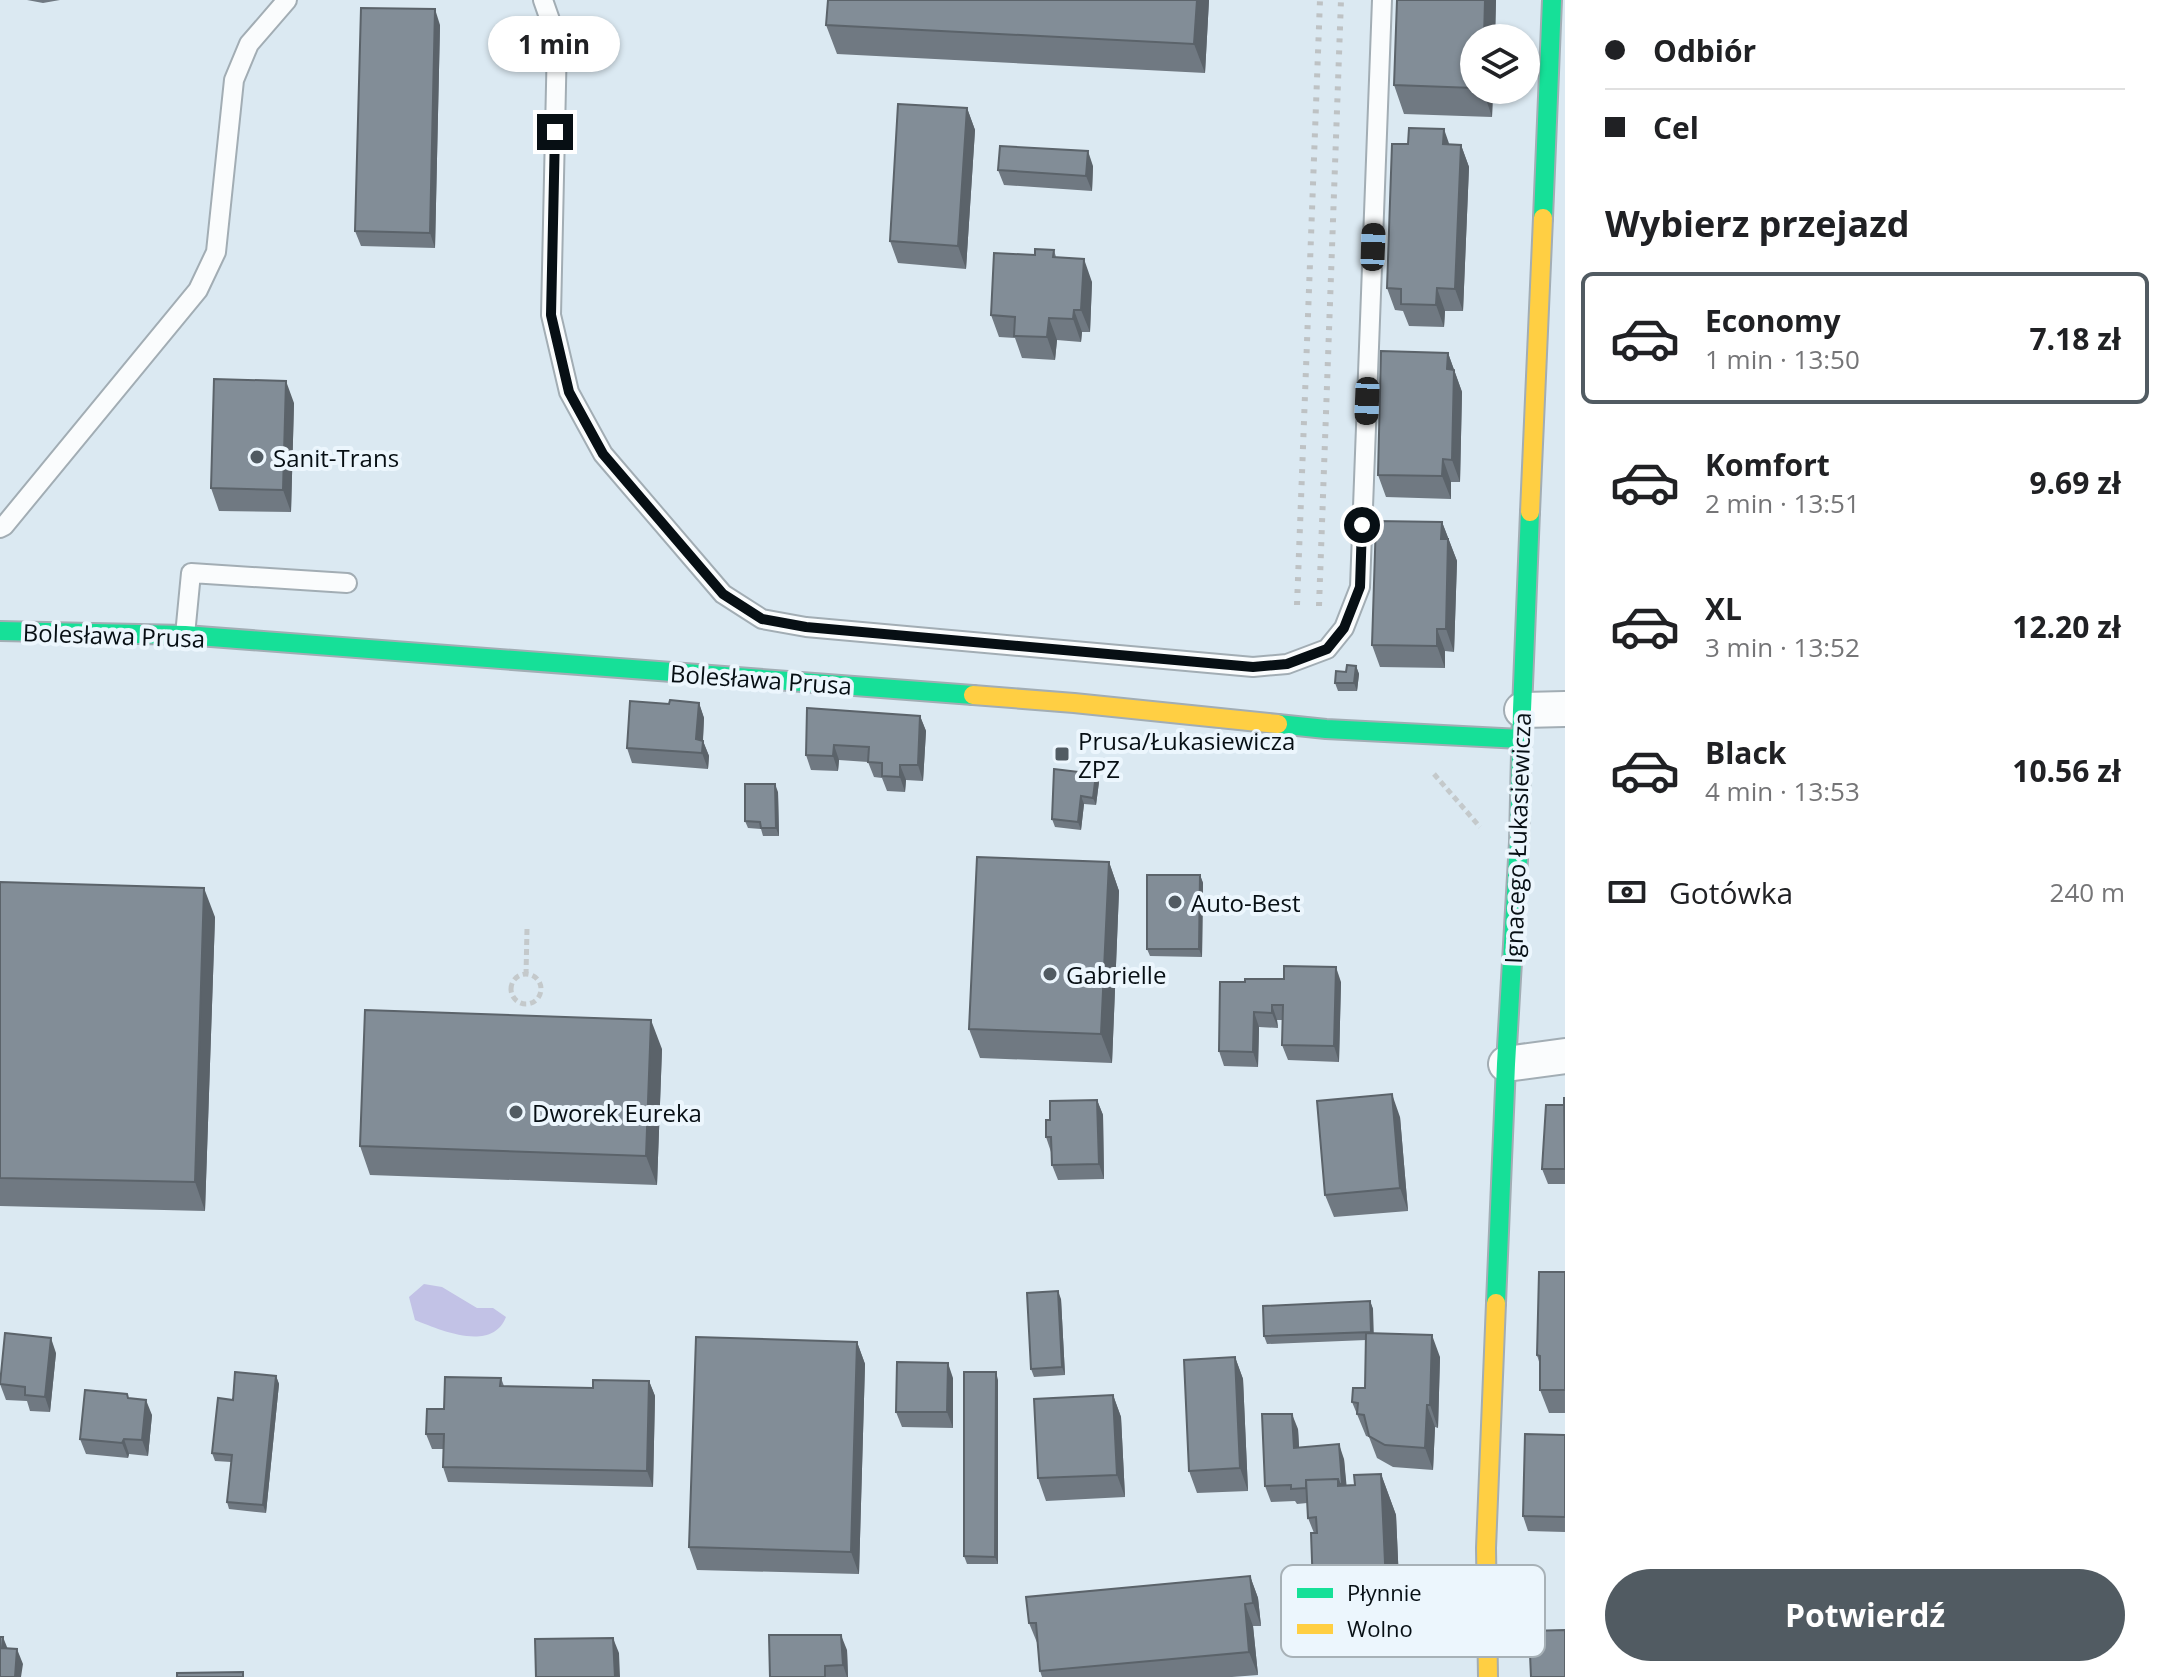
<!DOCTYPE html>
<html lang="pl">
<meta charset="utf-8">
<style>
:root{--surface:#fff;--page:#f2f2f2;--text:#202124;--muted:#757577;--line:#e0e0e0;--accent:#515b62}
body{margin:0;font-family:"Open Sans",sans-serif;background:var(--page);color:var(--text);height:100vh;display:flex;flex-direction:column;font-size:30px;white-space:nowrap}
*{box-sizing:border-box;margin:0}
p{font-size:26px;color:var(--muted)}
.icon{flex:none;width:44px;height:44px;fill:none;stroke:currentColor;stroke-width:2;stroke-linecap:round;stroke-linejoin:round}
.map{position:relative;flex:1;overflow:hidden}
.sheet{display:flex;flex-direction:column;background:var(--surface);width:600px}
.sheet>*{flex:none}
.hud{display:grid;align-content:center;height:176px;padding:0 40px;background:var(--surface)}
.tools{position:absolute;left:1460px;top:24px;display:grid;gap:16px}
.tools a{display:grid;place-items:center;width:80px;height:80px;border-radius:50%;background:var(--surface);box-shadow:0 2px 6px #0004;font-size:40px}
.end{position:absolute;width:36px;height:36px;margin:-18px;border:10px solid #070f14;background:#fff;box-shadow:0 0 0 4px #fff}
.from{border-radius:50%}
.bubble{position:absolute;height:56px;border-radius:28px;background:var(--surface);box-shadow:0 2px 6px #0004;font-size:26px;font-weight:700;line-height:56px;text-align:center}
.car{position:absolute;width:24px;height:48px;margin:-24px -12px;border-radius:10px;box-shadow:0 0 6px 2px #0007;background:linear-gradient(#222 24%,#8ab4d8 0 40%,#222 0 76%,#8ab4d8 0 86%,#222 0)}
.hud b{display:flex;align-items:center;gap:28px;height:76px;font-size:30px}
.hud b+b{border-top:2px solid var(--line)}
.hud i{width:20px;height:20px;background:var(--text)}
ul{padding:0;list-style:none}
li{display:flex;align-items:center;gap:24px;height:132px;margin:0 16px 12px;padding:0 24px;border:4px solid transparent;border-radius:12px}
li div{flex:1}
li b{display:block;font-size:30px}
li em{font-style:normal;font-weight:700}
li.on{border-color:var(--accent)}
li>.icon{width:72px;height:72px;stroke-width:1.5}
h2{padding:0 40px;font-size:36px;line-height:96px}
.pay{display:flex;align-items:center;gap:20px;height:88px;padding:0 40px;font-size:30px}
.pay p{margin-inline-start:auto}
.action{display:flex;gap:16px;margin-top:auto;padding:16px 40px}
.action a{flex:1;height:92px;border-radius:48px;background:var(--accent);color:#fff;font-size:32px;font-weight:700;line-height:92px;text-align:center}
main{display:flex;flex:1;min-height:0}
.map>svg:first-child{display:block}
.water{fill:#c2c2e6}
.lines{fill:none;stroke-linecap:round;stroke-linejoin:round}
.lane-casing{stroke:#a2adb4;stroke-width:22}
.street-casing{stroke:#a2adb4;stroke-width:38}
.fast-casing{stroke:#a2adb4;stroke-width:22}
.slow-casing{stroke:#a2adb4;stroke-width:22}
.path{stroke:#c4c9cb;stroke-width:5;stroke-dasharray:6 4;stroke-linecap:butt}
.lane{stroke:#fafcfd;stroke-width:18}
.street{stroke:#fafcfd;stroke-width:34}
.fast{stroke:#16e098;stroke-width:18}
.slow{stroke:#ffcf43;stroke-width:18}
.rail{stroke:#bec2c4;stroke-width:6;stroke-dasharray:4 8;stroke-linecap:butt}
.wall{fill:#707982}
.shaded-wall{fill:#5b636a}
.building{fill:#828d97;stroke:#5b636a;stroke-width:2}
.route{stroke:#070f14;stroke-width:10}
.poi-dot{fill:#515b62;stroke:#ecf6fd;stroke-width:3}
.labels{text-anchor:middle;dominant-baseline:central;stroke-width:8;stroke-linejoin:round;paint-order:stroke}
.poi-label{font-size:24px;fill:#070f14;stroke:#ecf6fd;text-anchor:start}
.street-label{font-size:24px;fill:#070f14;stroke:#ecf6fd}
.key{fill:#ecf6fd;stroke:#a7b1b7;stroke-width:2}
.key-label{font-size:22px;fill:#070f14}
</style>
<main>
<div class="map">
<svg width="1565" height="1677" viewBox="0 0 1565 1677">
<rect width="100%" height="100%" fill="#dbe9f2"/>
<path class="water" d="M424,1284L442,1287L477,1308H493L506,1317C492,1353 440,1330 415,1320L409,1297Z"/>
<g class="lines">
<defs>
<path id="lane" d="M543,0L557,40L551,315L569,392L603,454L723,594L762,619L806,627L1253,667L1287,664L1327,649L1344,628L1360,587L1382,0
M0,528L4,526L198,290L216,252L234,80L249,44L287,0
M185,635L191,573L347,583"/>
<path id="street" d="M1522,710L1565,709
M1506,1064L1565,1056"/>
<path id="fast" d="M1543,218L1552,0
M0,631L185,635L973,695
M1278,724L1326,729L1521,739
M1496,1303L1506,1064L1519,842L1522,710L1530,512"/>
<path id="slow" d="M1530,512L1543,218
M973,695L1074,703L1278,724
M1488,1677L1486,1548L1496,1303"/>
</defs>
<use href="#lane" class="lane-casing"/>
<use href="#street" class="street-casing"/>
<use href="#fast" class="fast-casing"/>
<use href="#slow" class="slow-casing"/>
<path class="path" d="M1434,774L1480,827
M511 989a15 15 0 1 1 30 0a15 15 0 1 1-30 0Z
M526,975L527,929"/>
<use href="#lane" class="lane"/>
<use href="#street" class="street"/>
<use href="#fast" class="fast"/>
<use href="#slow" class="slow"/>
<path class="rail" d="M1297,605L1320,0
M1319,606L1341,0"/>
</g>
<path class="wall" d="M27,0H60L43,3Z
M1209,0L1205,73L837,54L826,25Z
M1397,0H1496L1495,38H1474V90H1493L1492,117L1404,114L1394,85Z
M440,25L435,248L361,246L355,231Z
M967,108L975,130L966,269L898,263L890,241Z
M1450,144L1461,145L1469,167L1463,311H1445L1444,327L1409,326L1403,311L1395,310L1387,288Z
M1093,166L1092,191L1004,185L998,170Z
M1054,250L1056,257L1092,282L1090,332H1082L1081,342L1057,340L1055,360L1022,358L1015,338L999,337L991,315L1035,255Z
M1448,353L1462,392L1460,482H1451V499L1386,497L1378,475Z
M294,403L291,512L219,511L211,488Z
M1442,522L1457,561L1454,652L1445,651V668L1380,667L1372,645Z
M1356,666L1359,674L1357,691H1338L1335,683L1346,672Z
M699,703L704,718L703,741L709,756L708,769L632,763L627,748L669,704Z
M920,716L926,731L923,781L906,780L905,792L887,791L882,778L874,777L868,762L839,760L838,771L811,770L806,755Z
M1099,782L1096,805L1084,804L1081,830L1055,827L1052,819Z
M778,792L779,836H763L761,829L748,828L745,821Z
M1109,862L1119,891L1112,1063L980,1058L969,1029Z
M1200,875L1203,883L1202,957L1150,956L1147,949Z
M0,882L215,917L205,1211L0,1206Z
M1245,982H1341L1339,1062L1288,1060L1282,1045L1283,1020H1277L1278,1028L1259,1027L1258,1067L1224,1066L1219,1051Z
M662,1049L657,1185L370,1175L360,1146Z
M1565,1097V1184H1548L1542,1169L1564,1105Z
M1097,1100L1103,1115L1104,1179L1058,1180L1052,1165L1051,1152L1046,1137L1050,1120Z
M1400,1117L1408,1211L1334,1217L1325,1195Z
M1565,1272V1413H1549L1540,1390V1365L1537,1355Z
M1061,1299L1065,1375L1034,1377L1031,1369Z
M1370,1301L1373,1309V1333L1440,1357L1438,1428L1435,1427L1433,1470L1393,1467L1377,1458L1369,1437L1366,1436L1352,1402L1365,1388L1366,1340L1267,1344L1264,1336Z
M857,1342L865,1364L859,1574L697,1570L689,1547Z
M56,1353L50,1412L30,1411L27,1401L6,1400L0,1384Z
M1235,1357L1243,1379L1248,1491L1197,1493L1189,1471Z
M276,1376L279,1384L266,1513L229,1509L227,1502L231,1462L215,1461L212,1453L233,1400Z
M501,1378L504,1386L593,1388L649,1381L655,1396L653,1487L448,1482L443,1467V1449H432L426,1434L444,1409Z
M953,1378V1428L902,1427L896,1412Z
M998,1380V1564H967L964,1556Z
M1113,1395L1121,1417L1125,1497L1046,1501L1038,1478Z
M129,1398L152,1415L148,1456L129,1454L128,1458L86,1454L80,1439Z
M1298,1429L1299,1448L1344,1459L1346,1486L1355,1485L1381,1474L1396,1515L1401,1626L1328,1629L1313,1588L1314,1533L1308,1518L1307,1503L1297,1504L1295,1501L1271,1502L1265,1486Z
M1565,1435V1532L1528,1531L1523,1516Z
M1250,1576L1258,1598L1261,1626H1253L1258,1675L1232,1677H1042L1040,1671L1038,1645L1029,1623Z
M847,1650L848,1677H770Z"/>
<path class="shaded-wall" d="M1197,0H1209L1205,73L1194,44Z
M1485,0H1496L1495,38H1484Z
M435,9L440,25L435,248L430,233Z
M1483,90H1493L1492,117Z
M967,108L975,130L966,269L958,246Z
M1444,129L1452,152L1443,144Z
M1461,145L1469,167L1463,311L1455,289Z
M1088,151L1093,166L1092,191L1086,176Z
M1084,259L1092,282L1090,332L1081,310Z
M1437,288L1445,311L1444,327L1436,305Z
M1074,310L1082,332L1081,342L1073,319Z
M1049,318L1057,340L1055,360L1047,337Z
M1448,353L1462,392L1460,482L1452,460L1447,369Z
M286,381L294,403L291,512L283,490Z
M1443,459L1451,482V499L1442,476Z
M1442,522L1457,561L1454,652L1446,629L1441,539Z
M1437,629L1445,651V668L1437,646Z
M1356,666L1359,674L1357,691L1354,683Z
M699,703L704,718L702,755L696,739Z
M920,716L926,731L923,781L918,765Z
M703,741L709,756L708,769L702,753Z
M834,745L839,760L838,771L833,756Z
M900,765L906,780L905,792L900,777Z
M1096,774L1099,782L1096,805L1093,798Z
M775,784L778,792L779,836L776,828Z
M1081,796L1084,804L1081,830L1078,822Z
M1109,862L1119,891L1112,1063L1101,1034Z
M1200,875L1203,883L1202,957L1199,949Z
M204,888L215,917L205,1211L195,1182Z
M1336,967L1341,982L1339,1062L1334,1046Z
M1272,1005L1277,1020L1278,1028L1272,1013Z
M1254,1012L1259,1027L1258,1067L1253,1052Z
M651,1020L662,1049L657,1185L646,1156Z
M1392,1094L1400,1117L1408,1211L1400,1188Z
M1097,1100L1103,1115L1104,1179L1099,1164Z
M1058,1291L1061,1299L1065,1375L1062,1367Z
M1370,1301L1373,1309L1374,1340L1371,1332Z
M1432,1335L1440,1357L1438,1428L1430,1405Z
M51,1338L56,1353L50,1412L45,1397Z
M857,1342L865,1364L859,1574L851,1552Z
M1235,1357L1243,1379L1248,1491L1240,1468Z
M948,1363L953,1378V1428L947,1412Z
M996,1372L998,1380V1564L995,1557Z
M276,1376L279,1384L266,1513L263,1505Z
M649,1381L655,1396L653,1487L647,1471Z
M1113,1395L1121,1417L1125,1497L1117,1475Z
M146,1400L152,1415L148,1456L142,1440Z
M1427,1405L1435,1427L1433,1470L1425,1448Z
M1292,1414L1298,1429L1300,1463L1294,1448Z
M124,1439L129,1454L128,1458L122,1443Z
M1339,1444L1344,1459L1348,1500L1342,1484Z
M1381,1474L1396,1515L1401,1626L1386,1585Z
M1250,1576L1258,1598L1261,1626L1253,1603Z
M1245,1604L1253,1626L1258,1675L1249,1652Z
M841,1635L847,1650L848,1677H847L843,1665Z
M3,1637L9,1652L2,1648Z
M613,1638L619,1653L620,1677H615Z
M17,1649L23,1664L21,1677H15Z"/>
<path class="building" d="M828,0H1197L1194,44L826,25Z
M1397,0H1485L1484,38H1474V88L1394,85Z
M361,8L435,9L430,233L355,231Z
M898,104L967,108L958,246L890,241Z
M1409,128L1444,129L1443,144L1461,145L1455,289L1437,288L1436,305L1401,304V289L1387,288L1392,144H1408Z
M1000,146L1088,151L1086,176L998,170Z
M1035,249L1054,250L1053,257L1084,259L1081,310H1074L1073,319L1049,318L1047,337L1014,336L1015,317L991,315L994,253L1035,255Z
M1381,351L1448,353L1447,369L1454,370L1452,460L1443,459L1442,476L1378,475Z
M214,379L286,381L283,490L211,488Z
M1376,521L1442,522L1441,539H1448L1446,629H1437V646L1372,645Z
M1347,665L1356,666L1354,683H1335L1336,671L1346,672Z
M670,700L699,703L696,739L703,741L702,753L627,748L630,701L669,704Z
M807,708L920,716L918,765H900V777L882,776V763L868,762L869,747L834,745L833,756L806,755Z
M1054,769L1096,774L1093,798L1081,796L1078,822L1052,819Z
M745,784H775L776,828H761L760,822L745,821Z
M977,857L1109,862L1101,1034L969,1029Z
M1147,875H1200L1199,949H1147Z
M0,882L204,888L195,1182L0,1178Z
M1284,966L1336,967L1334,1046L1282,1045L1283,1005H1272V1013L1254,1012L1253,1052L1219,1051L1220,982H1245V979H1284Z
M365,1010L651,1020L646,1156L360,1146Z
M1392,1094L1400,1188L1325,1195L1317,1101Z
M1564,1097L1565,1169H1542L1546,1105H1564Z
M1097,1100L1099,1164L1052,1165L1051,1137H1046V1120H1050V1101Z
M1539,1272H1565V1390H1540V1356L1537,1355Z
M1058,1291L1062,1367L1031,1369L1027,1293Z
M1370,1301L1371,1332L1264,1336L1263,1306Z
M5,1333L51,1338L45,1397L25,1395V1387L0,1384Z
M1366,1333L1432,1335L1430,1405H1427L1425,1448L1385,1445L1369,1436L1364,1415L1357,1414L1358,1403L1352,1402L1353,1388H1365Z
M696,1337L857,1342L851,1552L689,1547Z
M1235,1357L1240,1468L1189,1471L1184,1360Z
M897,1362L948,1363L947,1412H896Z
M235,1372L276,1376L263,1505L227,1502L232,1455L212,1453L218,1398L233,1400Z
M964,1372H996L995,1557L964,1556Z
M445,1377L501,1378L500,1386L593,1388V1380L649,1381L647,1471L443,1467L444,1434H426L427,1409H444Z
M85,1390L127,1394L128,1398L146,1400L142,1440L124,1439L122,1443L80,1439Z
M1113,1395L1117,1475L1038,1478L1034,1399Z
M1262,1414H1292L1294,1448L1339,1444L1342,1484L1340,1485L1338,1479L1306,1480V1488L1291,1489V1485L1265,1486Z
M1525,1434L1565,1435V1517L1523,1516Z
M1381,1474L1386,1585L1313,1588L1311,1533H1317L1316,1517L1308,1518L1306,1480L1338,1479V1486L1355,1485L1354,1475Z
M1250,1576L1253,1603L1245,1604L1249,1652L1040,1671L1036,1623H1029L1026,1597Z
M1565,1630V1677H1531L1529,1631Z
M769,1635H841L843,1665L825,1666V1677H770Z
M0,1637H3L2,1648L17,1649L15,1677H0Z
M613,1638L615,1677H536L535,1639Z
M243,1672V1677H177V1673Z"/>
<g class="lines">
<path class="route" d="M555,132L551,315L569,392L603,454L723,594L762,619L806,627L1253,667L1287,664L1327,649L1344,628L1360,587L1362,525"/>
</g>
<g class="poi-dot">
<circle cx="257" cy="457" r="8"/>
<rect x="1054" y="746" width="16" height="16" rx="4"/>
<circle cx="1175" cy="902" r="8"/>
<circle cx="1050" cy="974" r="8"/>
<circle cx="516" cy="1112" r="8"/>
</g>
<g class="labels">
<g class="poi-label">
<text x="273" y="457">Sanit-Trans</text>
<text x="1078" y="740">Prusa/Łukasiewicza<tspan x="1078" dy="28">ZPZ</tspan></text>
<text x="1191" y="902">Auto-Best</text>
<text x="1066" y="974">Gabrielle</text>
<text x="532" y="1112">Dworek Eureka</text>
</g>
<g class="street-label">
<text transform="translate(114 635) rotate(2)">Bolesława Prusa</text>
<text transform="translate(761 679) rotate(4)">Bolesława Prusa</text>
<text transform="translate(1517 838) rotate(-88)">Ignacego Łukasiewicza</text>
</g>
</g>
<rect x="1281" y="1565" width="264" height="92" rx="12" class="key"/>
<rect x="1297" y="1588" width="36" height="10" fill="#16e098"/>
<rect x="1297" y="1624" width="36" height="10" fill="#ffcf43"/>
<g class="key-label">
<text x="1347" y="1601">Płynnie</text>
<text x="1347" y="1637">Wolno</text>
</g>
</svg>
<div class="tools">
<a><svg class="icon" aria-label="layers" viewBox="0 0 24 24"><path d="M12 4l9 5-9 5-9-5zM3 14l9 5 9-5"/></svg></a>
</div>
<i class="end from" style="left:1362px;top:525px"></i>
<i class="end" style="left:555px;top:132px"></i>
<div class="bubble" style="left:488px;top:16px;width:132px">1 min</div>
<i class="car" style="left:1373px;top:247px;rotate:2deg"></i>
<i class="car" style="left:1367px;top:401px;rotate:182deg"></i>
</div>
<section class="sheet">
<div class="hud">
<b><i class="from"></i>Odbiór</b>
<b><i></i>Cel</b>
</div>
<h2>Wybierz przejazd</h2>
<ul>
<li class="on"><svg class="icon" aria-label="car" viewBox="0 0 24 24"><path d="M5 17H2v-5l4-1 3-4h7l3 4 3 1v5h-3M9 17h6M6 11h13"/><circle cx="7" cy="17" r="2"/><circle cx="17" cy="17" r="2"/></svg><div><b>Economy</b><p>1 min · 13:50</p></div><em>7.18 zł</em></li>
<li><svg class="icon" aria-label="car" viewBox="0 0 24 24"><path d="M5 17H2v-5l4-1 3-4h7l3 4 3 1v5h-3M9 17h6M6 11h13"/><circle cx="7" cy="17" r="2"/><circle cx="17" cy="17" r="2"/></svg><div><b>Komfort</b><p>2 min · 13:51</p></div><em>9.69 zł</em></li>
<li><svg class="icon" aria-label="car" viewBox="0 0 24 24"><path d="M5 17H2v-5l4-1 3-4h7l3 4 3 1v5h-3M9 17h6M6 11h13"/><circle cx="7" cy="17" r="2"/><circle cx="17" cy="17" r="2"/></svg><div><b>XL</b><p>3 min · 13:52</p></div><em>12.20 zł</em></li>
<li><svg class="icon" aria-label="car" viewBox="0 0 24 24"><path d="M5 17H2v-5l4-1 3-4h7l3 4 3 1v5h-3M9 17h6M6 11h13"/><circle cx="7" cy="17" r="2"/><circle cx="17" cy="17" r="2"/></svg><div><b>Black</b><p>4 min · 13:53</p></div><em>10.56 zł</em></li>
</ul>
<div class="pay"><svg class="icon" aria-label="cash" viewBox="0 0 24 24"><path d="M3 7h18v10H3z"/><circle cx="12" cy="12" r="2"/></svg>Gotówka<p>240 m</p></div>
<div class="action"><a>Potwierdź</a></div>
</section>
</main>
